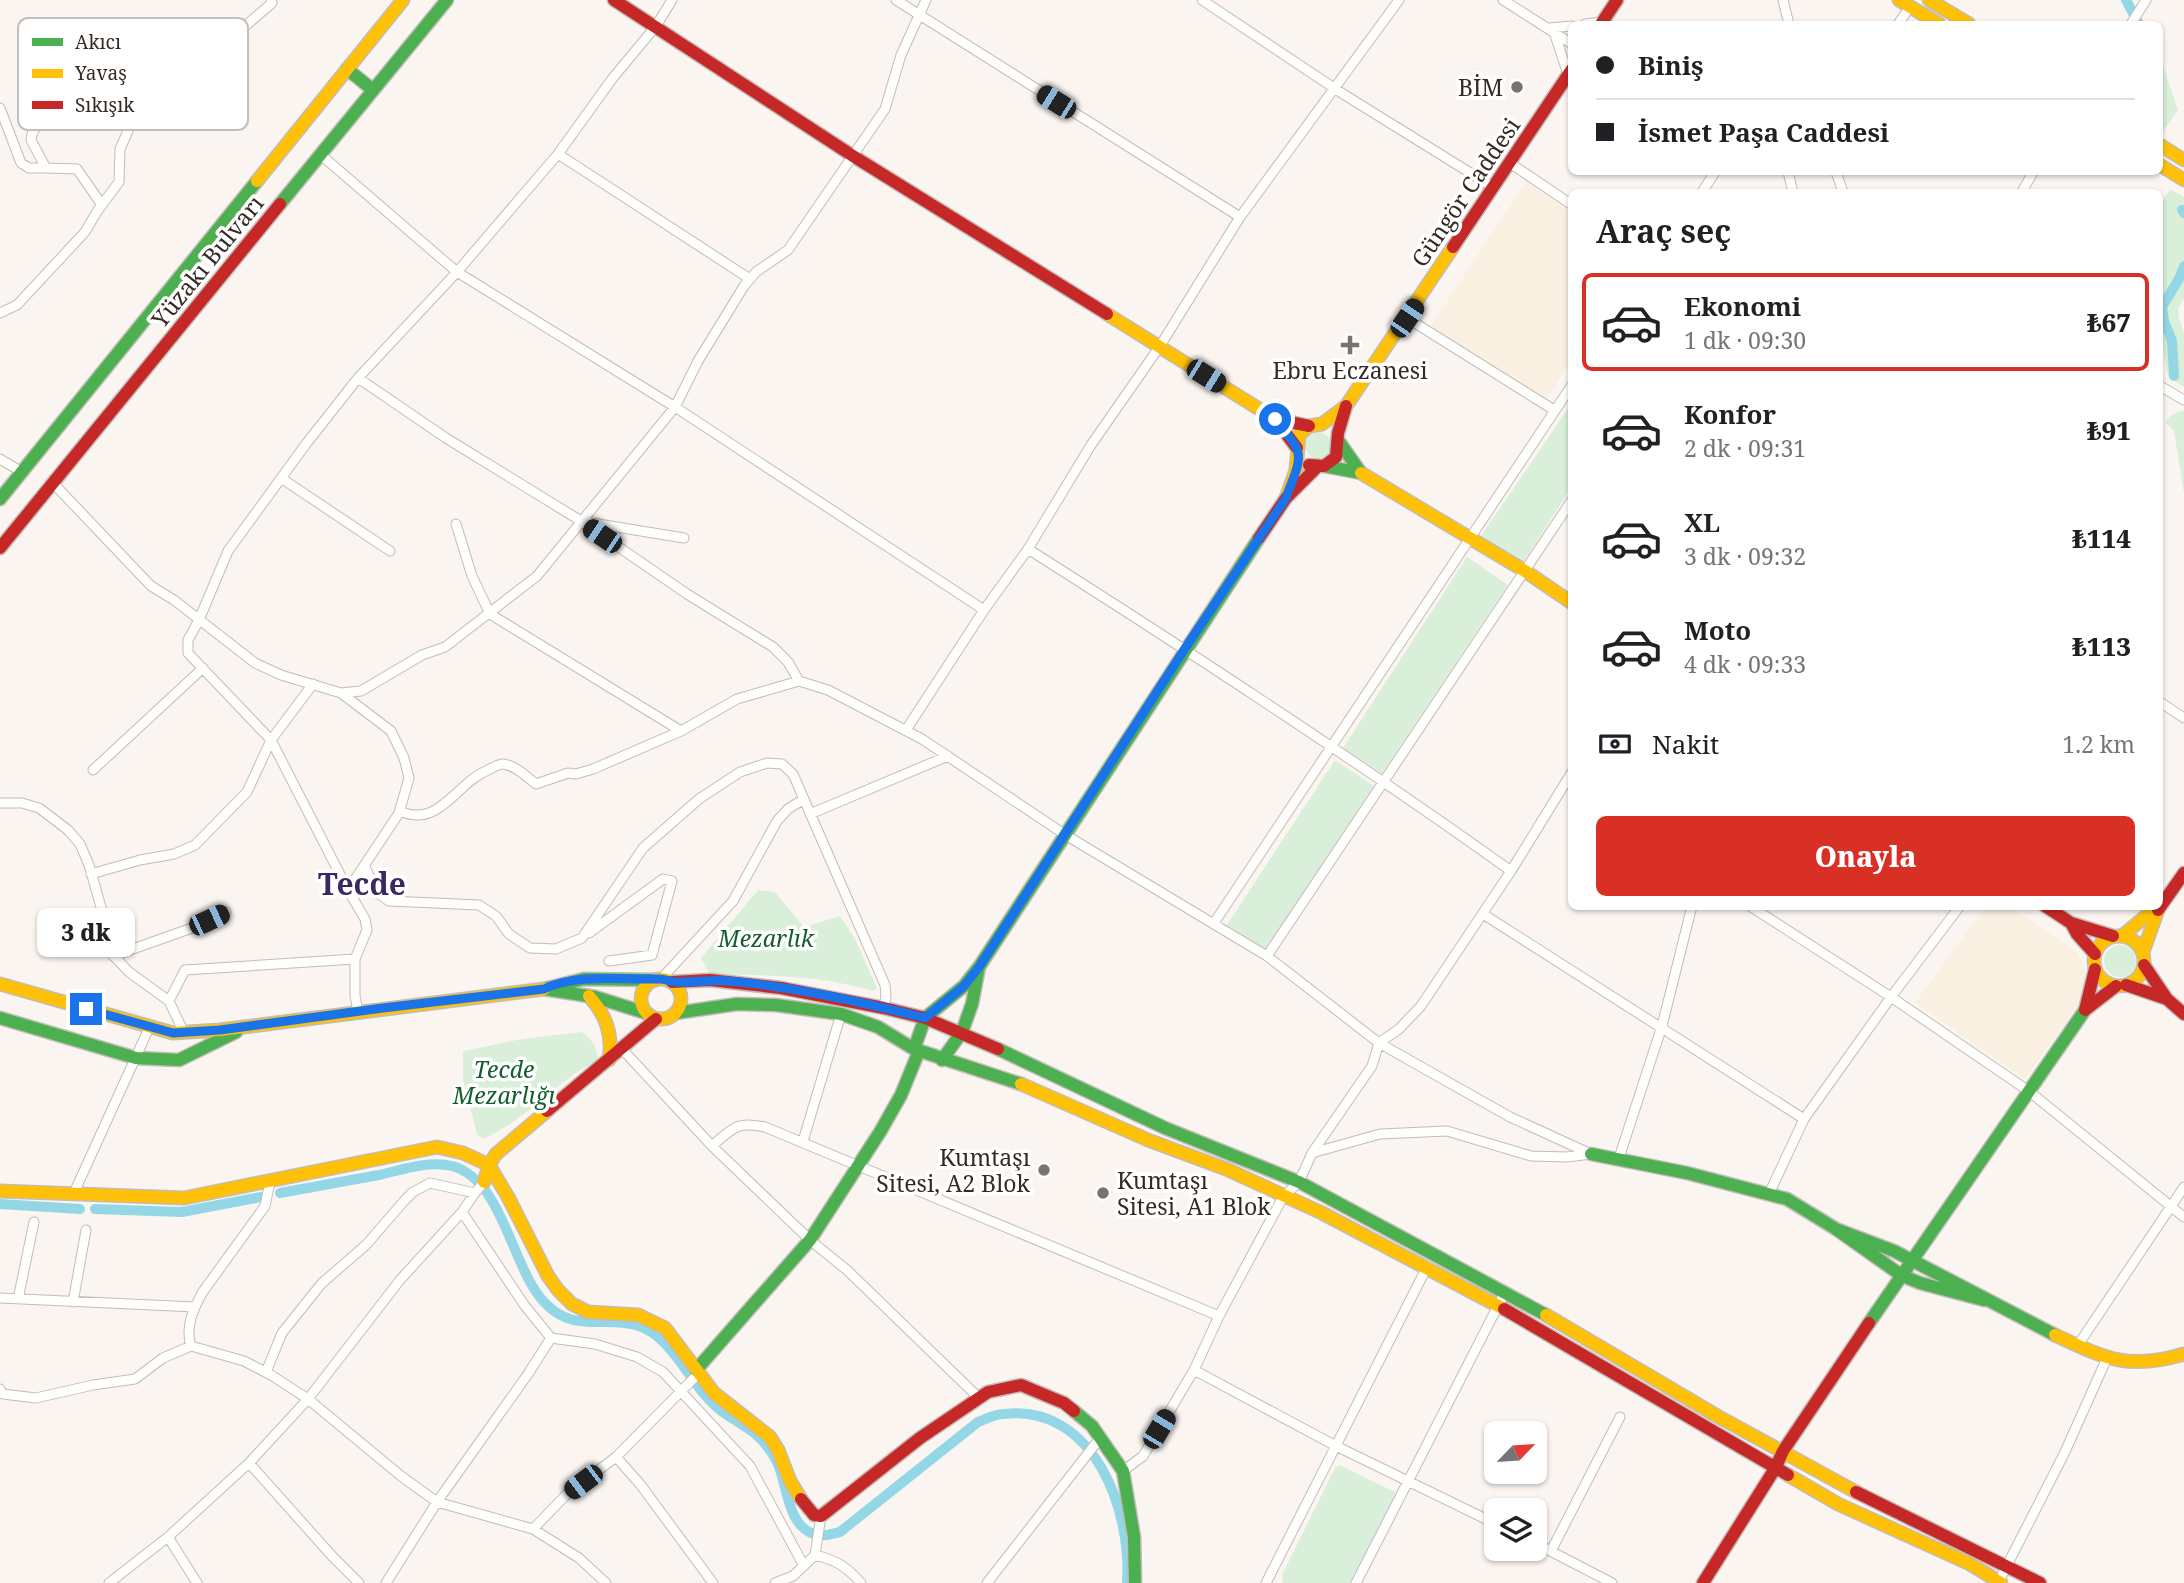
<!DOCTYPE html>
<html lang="tr">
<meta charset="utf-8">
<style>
:root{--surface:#fff;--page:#f2f2f2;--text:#202124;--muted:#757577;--line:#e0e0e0;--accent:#d93025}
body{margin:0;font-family:"Noto Serif",serif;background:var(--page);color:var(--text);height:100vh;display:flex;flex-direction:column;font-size:26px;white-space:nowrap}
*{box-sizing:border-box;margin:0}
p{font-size:23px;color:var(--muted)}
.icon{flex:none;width:38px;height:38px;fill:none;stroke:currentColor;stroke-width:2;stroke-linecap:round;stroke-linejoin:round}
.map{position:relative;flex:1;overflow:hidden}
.panel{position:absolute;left:1568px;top:189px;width:595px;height:721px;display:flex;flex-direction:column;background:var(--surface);border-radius:10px;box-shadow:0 2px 5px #0004}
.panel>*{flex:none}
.guide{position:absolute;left:1568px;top:21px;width:595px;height:154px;border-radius:10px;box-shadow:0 2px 5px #0004;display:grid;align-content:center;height:154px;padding:0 28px;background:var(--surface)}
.needle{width:46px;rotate:65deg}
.buttons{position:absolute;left:1484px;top:1421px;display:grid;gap:14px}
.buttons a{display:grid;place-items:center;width:63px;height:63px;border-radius:10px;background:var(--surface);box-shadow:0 2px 5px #0004;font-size:35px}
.end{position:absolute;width:32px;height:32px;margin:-16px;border:9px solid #1a73e8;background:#fff;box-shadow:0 0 0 4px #fff}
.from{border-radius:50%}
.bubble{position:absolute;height:49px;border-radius:10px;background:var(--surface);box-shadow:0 2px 5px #0004;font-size:23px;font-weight:800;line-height:49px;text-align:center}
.car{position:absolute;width:21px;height:42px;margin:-21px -10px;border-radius:9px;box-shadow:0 0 5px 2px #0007;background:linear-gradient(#222 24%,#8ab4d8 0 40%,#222 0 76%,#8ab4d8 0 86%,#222 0)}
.guide b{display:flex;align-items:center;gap:24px;height:66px;font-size:26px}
.guide b+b{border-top:2px solid var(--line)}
.guide i{width:18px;height:18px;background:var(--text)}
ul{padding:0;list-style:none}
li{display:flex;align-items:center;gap:21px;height:98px;margin:0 14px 10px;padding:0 14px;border:4px solid transparent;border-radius:10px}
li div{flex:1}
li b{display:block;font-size:26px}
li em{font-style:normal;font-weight:800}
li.on{border-color:var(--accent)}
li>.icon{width:63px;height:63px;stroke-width:1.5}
h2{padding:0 28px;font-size:32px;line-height:84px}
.pay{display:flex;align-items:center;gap:18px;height:77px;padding:0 28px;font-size:26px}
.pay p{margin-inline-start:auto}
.button{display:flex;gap:14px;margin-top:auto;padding:14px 28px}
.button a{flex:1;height:80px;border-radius:10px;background:var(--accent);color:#fff;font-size:28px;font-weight:800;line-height:80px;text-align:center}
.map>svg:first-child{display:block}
.education{fill:#f9f0e2}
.green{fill:#d9efd9}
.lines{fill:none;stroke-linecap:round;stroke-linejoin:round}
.canal{stroke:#93d7e6;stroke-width:10}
.street-casing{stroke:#c3bcb7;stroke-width:11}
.fast-casing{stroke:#c3bcb7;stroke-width:15}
.slow-casing{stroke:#c3bcb7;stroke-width:15}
.jam-casing{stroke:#c3bcb7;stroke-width:15}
.street{stroke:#fefefd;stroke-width:9}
.fast{stroke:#4caf50;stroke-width:12}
.slow{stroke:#ffc107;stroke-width:12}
.jam{stroke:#c62828;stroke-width:12}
.route{stroke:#1a73e8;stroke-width:9}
.poi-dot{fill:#7a726c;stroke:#fff;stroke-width:2.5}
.labels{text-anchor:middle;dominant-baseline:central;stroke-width:7;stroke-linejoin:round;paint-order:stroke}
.poi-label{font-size:23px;fill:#342b24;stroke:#fff;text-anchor:end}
.street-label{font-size:23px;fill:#342b24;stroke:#fff}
.park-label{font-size:23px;font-style:italic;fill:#135d2e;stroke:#fff}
.district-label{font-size:30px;font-weight:bold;fill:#392863;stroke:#fff}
.key{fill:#fff;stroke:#c2bfbd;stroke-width:2}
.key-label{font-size:19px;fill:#342b24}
</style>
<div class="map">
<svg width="2184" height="1583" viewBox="0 0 2184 1583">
<rect width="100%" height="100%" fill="#fbf5f1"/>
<path class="education" d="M1526,182L1571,212V360L1545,401L1430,327Z
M1985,907H2010L2077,952L2085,969V989L2081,1001L2025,1079L1915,1003Z"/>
<path class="green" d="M2160,57L2178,110L2162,133L2160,131Z
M2170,189L2184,197V299L2178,308L2179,319L2184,333V387L2168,376L2160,336V205Z
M1571,404V488L1523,562L1481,536Z
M2184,410V494L2174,431L2165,422L2171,415Z
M1305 445a13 13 0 1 1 26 0a13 13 0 1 1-26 0Z
M1467,557L1508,585L1382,774L1343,748Z
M1335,760L1374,786L1265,949L1227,925Z
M758,890L775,892L804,927L840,916L855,939L877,988L873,991C820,975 766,975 710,974L701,958Z
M2104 961a16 16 0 1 1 32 0a16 16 0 1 1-32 0Z
M581,1032C591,1036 597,1048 598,1059C590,1067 579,1069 570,1077C540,1100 518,1123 483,1139L477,1134L463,1080V1051L522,1039Z
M1339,1465L1395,1492V1498L1350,1583H1283L1282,1575L1335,1468Z"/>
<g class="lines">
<path class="canal" d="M2126,0L2139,24
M2182,210L2184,213
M2174,376L2172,341L2164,321L2162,307L2180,277L2184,266
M280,1193C313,1187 346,1181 379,1175C401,1170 429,1160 452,1166C504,1180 511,1268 545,1303C574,1334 605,1315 639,1326C673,1337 691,1387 719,1409C730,1418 743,1424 754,1433C764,1441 771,1450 777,1462C787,1483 787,1526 814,1534C823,1537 831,1534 840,1532L978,1422C986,1419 995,1414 1004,1414C1094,1404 1132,1510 1127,1583
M0,1204L80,1209
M95,1209L182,1212L261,1197"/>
<defs>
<path id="street" d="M896,0L1240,217
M1202,0L1340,92L1493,187
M1503,0L1572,44
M1783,0L1789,24
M1585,24L1602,22V24
M1898,24L1910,7
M2131,24L2146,0
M1549,28L1572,26
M1554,32L1568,74
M0,108L21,163L29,168H46
M40,125L33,130L31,140L46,168L77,169L102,205
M558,154L750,279
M321,155L457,272L675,407L984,610
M1510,163L1572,205
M1788,172L1793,192
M1836,172L1843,192
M1702,192L1715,172
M2022,192L2033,172
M0,313L17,305L85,232L98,210L119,182L120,149L132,122L150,100L167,84L244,27L272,3L271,0
M1407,318L1554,410
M358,378L446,438L581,521L687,594L773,647L788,662L799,681
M2160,386L2184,400
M0,459L22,472
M281,478L390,551
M53,483L151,586L174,600L255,663L281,675L341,693L361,691L422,655L445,647L537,576L675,407L698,361L744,286L756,272L788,250L885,109L901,55L926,0
M586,522L684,538
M456,524L472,576L490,614L681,731
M1028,549C1192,653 1353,758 1511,871
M341,693L391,731L404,758L409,778L399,813L348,890
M2160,702L2184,718
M906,730L984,610L1028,549L1091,445L1160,346L1240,217L1399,0
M93,770L203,668
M0,803H22L39,808L68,830L80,844L89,865L101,907L107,943L111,953L129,972L169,1001
M400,811C439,829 456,783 488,770C492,768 498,764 503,764C515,765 527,777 536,784L568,773L576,774L593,769L681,731L737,699L799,681L828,690L922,739L1064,834L1267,956L1379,1043L1510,1117L1591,1154
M810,814L948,756
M365,867L377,893L389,901L479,905L496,916L509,934L530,948L556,949L582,938L643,848L699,799L740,772L767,763L782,764L793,774L885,985L886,996L884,1008
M91,874L140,860L174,854L195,845L247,792L271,740L313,684
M1750,906L1891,997L2030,1092L2184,1217
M1483,914L1804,1119
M1214,923L1572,385
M589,933L663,879L672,881L652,955L609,961
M113,956L192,928L226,912
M1267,956L1572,500
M661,979L733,901L777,821L788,809L804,799
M358,1011L355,996V959L367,930L365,919L348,890L271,740L188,653V640L199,620L228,551L306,444L358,378L457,272L558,154L612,79L656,26L672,0
M184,1033L169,1001L185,970L355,959
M622,1049L712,1146L810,1240L848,1271L979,1398
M803,1141L841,1014
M712,1146C733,1128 736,1121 765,1127L1219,1316
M1312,1153L1380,1134L1447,1131L1531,1156L1567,1157L1591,1154
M1618,1161L1662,1026L1692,906
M270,1182L265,1206L202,1293C193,1310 185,1327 191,1346L244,1361L271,1375L308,1399L401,1476L437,1502L533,1529L579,1558L606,1583
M1769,1194L1804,1119L1891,997L1960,906
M73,1195L149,1028
M462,1212L525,1306L551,1338
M0,1298L195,1307
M18,1299L34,1222
M73,1302L86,1230
M2078,1345L2184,1187
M1194,1370L1336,1446L1496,1524
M266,1372L282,1333L322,1283L366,1245L404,1201L413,1192L430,1183L475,1193L484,1182
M0,1389L3,1394L36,1398L93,1385L135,1379L163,1358L191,1346
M616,1457L640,1484L713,1583
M1123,1471L1143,1456L1194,1370L1219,1316L1283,1197L1299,1182L1312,1153L1372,1066L1379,1043L1399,1029L1421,1006L1511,871L1572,772
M533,1529L567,1494L616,1457L699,1373
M168,1537L197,1583
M1535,1543L1612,1583
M1551,1551L1620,1417
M815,1555C836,1560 847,1567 861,1583
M109,1583L168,1537L249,1463
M359,1583L332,1556L249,1463L308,1399L400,1280L462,1212L475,1193
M386,1583L437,1502L528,1374L551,1338L595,1344L637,1357L663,1372L750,1466L804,1566
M775,1583L793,1576L815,1555L821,1516
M987,1583L1100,1438
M1266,1583L1427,1267
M1356,1583L1505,1292
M1998,1583L2064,1454L2107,1358"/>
<path id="fast" d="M347,69L373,90
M280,204L447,0
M1324,466L1361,473L1340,443
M0,499L257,181
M979,967L1259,538
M646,1013L595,997L544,989L584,979L655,980
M676,1013L737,1004L776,1005L841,1014L878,1027L914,1049L1021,1084
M0,1018L136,1058L179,1060L236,1032
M914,1049L925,1018L964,986L979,967L972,1004L962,1032L942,1060
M998,1049L1165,1128L1299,1182L1546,1315
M1591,1154L1687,1173L1787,1199L1836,1229
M1984,1300L1920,1283L1901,1275L1836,1229L1894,1251L2055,1335
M1869,1323L2085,1010
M696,1370L810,1240L880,1132L901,1095L919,1051
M1074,1411L1092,1426L1123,1471L1134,1537L1135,1583"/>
<path id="slow" d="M1899,0L1939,24
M1929,0L1969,24
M2160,145L2184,160
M2160,165L2184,180
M257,181L403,0
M1107,314L1275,419
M1361,473L1525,571L1572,603
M1286,498L1296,470L1299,435L1309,426L1322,424L1346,406L1453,247
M2094 961a25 25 0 1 1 50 0a25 25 0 1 1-50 0Z
M2122,936L2146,916L2158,910L2143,952
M641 999a20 20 0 1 1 40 0a20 20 0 1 1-40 0Z
M0,984L173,1033L220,1030L544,989
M589,996C606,1015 613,1034 609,1060
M1021,1084L1148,1140L1226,1169L1322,1213L1504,1309
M484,1182L489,1165L508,1197L548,1276L558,1290L572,1304L588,1312L638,1315L665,1328L714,1393L770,1437L778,1450L790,1481L801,1499
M0,1191L184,1198L437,1147L463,1153L489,1165L496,1154L547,1111
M1546,1315L1719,1417L1856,1492
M2055,1335C2104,1358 2129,1371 2184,1354
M1788,1475L1838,1504L1970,1564L2001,1583"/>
<path id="jam" d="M614,0L853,156L1107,314
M1601,24L1617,0
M1453,247L1572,69
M1297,448L1275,419L1309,426
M1309,465L1324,466L1336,457L1338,433L1346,406
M1259,538L1286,498L1317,467
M0,548L280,204
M2045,906L2071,923
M2158,910L2184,873
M2095,954L2077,934L2071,923L2113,936
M2095,969L2085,1010L2116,986
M672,982L710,980L781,988L884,1008L925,1018L998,1049
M2126,985L2167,999L2144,965
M2167,999L2184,1014
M547,1111L656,1019
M1504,1309L1788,1475
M1856,1492L2040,1583
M801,1499L814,1515L821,1516L920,1438L988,1392L1021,1385L1064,1403L1074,1411
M1703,1583L1776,1467L1783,1451L1869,1323"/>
</defs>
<use href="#street" class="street-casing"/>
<use href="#fast" class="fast-casing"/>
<use href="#slow" class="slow-casing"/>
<use href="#jam" class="jam-casing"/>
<use href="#street" class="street"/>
<use href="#fast" class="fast"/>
<use href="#slow" class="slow"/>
<use href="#jam" class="jam"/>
</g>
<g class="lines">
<path class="route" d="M86,1009L173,1033L220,1030L383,1008L544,989C578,973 623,980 660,979C666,979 670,982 676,982C694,983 711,979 729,981C795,987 861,1002 925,1018L964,986L979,967L1184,650L1286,498C1290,484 1304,461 1296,447C1291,437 1281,429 1275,419"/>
</g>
<g class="poi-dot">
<circle cx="1517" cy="87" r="7"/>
<path d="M1346.5 334.5h7v7h7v7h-7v7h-7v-7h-7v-7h7z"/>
<circle cx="1044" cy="1170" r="7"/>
<circle cx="1103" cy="1193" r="7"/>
</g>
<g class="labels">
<g class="poi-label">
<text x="1503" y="87">BİM</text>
<text x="1350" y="370" text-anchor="middle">Ebru Eczanesi</text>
<text x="1030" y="1157">Kumtaşı<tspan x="1030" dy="26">Sitesi, A2 Blok</tspan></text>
<text x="1117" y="1180" text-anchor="start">Kumtaşı<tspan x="1117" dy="26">Sitesi, A1 Blok</tspan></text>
</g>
<g class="street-label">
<text transform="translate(1465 192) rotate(-56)">Güngör Caddesi</text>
<text transform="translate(207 261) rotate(-51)">Yüzakı Bulvarı</text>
</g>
<g class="park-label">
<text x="766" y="938">Mezarlık</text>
<text x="504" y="1069">Tecde<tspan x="504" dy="26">Mezarlığı</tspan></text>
</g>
<g class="district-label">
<text x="362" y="883">Tecde</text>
</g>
</g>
<rect x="18" y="18" width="230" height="112" rx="10" class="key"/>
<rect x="32" y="38" width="31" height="8" fill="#4caf50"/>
<rect x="32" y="69" width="31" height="9" fill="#ffc107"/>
<rect x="32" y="101" width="31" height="8" fill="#c62828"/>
<g class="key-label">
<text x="75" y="49">Akıcı</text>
<text x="75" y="80">Yavaş</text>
<text x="75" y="112">Sıkışık</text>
</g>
</svg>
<div class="buttons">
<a><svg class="needle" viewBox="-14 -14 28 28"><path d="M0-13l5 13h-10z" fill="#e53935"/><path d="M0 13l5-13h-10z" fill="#757577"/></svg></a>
<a><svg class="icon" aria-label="layers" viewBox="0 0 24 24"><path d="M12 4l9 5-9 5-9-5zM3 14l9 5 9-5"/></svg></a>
</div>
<i class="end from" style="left:1275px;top:419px"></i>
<i class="end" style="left:86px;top:1009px"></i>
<div class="bubble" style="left:37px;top:908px;width:98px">3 dk</div>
<i class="car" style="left:1056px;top:102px;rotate:302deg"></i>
<i class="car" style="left:1407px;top:318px;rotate:34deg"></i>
<i class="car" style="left:1206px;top:376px;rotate:122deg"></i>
<i class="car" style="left:602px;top:536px;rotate:304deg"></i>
<i class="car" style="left:209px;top:920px;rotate:65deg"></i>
<i class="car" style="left:1159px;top:1429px;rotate:31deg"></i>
<i class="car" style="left:583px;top:1482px;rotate:233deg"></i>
<div class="guide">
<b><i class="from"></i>Biniş</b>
<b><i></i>İsmet Paşa Caddesi</b>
</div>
<section class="panel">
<h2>Araç seç</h2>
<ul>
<li class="on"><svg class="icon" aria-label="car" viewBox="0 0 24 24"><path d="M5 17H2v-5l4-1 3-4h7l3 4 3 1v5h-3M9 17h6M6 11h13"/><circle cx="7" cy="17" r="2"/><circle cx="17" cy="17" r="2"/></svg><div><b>Ekonomi</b><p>1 dk · 09:30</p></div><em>₺67</em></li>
<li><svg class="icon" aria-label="car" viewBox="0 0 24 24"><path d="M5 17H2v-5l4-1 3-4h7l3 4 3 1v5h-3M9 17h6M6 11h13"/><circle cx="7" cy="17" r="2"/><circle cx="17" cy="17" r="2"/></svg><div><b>Konfor</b><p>2 dk · 09:31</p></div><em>₺91</em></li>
<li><svg class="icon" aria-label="car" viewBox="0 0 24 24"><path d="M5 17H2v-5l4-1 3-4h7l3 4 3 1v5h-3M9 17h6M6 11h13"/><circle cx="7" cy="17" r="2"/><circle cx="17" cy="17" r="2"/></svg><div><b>XL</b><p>3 dk · 09:32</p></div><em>₺114</em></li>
<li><svg class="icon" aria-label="car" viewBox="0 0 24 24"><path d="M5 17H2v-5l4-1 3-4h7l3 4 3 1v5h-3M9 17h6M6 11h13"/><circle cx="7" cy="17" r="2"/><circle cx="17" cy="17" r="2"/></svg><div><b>Moto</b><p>4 dk · 09:33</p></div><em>₺113</em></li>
</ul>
<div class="pay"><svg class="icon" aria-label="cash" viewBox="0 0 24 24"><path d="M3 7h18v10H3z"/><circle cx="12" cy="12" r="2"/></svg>Nakit<p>1.2 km</p></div>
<div class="button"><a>Onayla</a></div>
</section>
</div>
